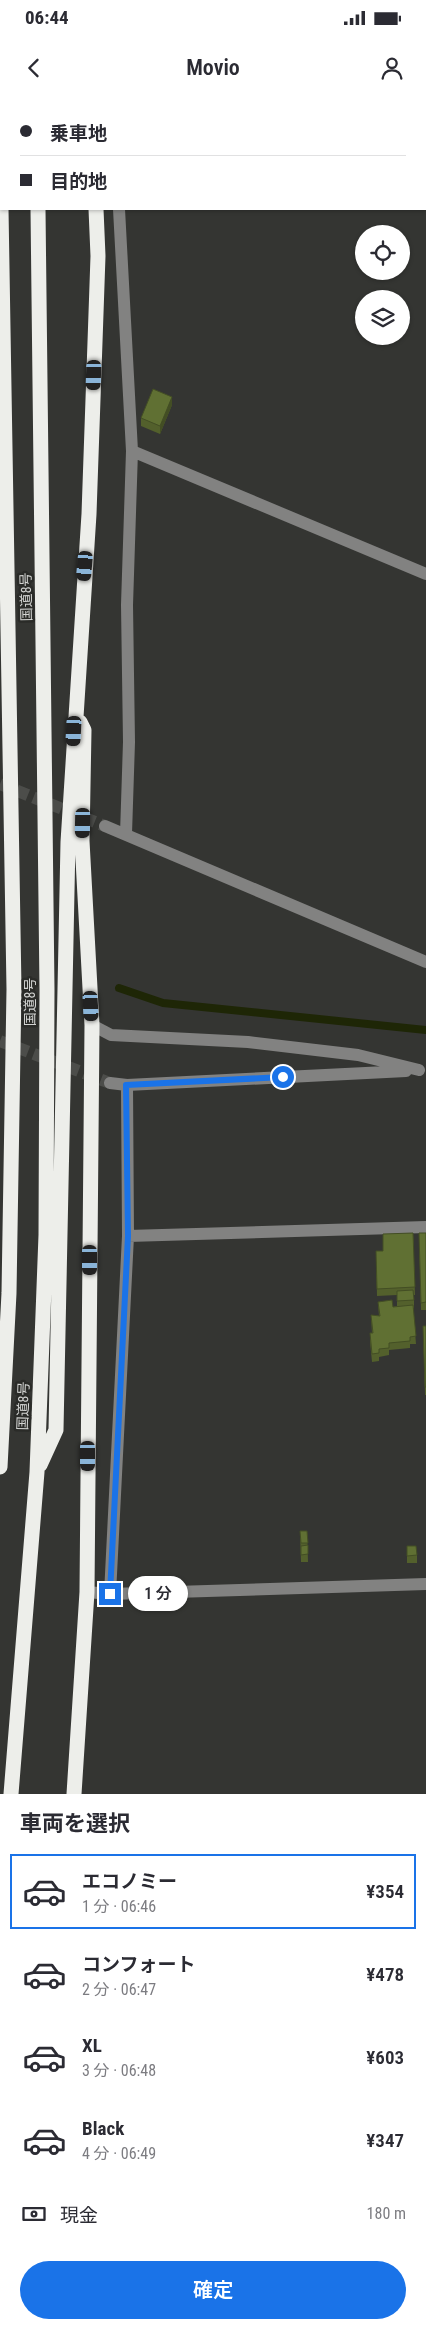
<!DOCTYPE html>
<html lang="ja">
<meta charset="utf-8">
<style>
:root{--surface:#fff;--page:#f7f7f7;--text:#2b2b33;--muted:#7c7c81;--line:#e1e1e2;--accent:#1a73e8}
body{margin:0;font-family:"Roboto Condensed","Noto Sans JP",sans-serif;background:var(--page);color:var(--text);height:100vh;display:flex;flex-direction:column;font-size:19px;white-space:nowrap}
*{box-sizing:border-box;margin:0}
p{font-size:16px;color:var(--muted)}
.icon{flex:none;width:28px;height:28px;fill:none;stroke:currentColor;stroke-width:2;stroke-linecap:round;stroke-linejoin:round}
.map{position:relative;height:1694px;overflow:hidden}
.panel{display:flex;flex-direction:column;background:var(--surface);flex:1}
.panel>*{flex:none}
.banner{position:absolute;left:0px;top:0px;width:426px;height:110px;box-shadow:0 1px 4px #0004;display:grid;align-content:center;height:110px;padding:0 20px;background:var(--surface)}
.fabs{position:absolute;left:355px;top:125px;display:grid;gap:10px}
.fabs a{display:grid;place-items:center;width:55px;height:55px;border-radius:50%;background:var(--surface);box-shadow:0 1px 4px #0004;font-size:25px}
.end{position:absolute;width:22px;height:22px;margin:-11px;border:6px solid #1a73e8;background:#fff;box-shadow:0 0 0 2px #fff}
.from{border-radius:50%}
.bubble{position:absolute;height:35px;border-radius:18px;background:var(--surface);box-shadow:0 1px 4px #0004;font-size:16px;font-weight:600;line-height:35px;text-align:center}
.car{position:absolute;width:15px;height:30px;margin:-15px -8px;border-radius:6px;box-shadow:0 0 4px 1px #0007;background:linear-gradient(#222 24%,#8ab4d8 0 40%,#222 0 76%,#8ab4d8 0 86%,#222 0)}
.banner b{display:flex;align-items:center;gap:18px;height:48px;font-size:19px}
.banner b+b{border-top:1px solid var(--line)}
.banner i{width:12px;height:12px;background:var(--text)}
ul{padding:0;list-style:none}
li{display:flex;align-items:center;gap:15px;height:75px;margin:0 10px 8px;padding:0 10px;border:2px solid transparent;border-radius:0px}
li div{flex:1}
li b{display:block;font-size:19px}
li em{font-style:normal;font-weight:600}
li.on{border-color:var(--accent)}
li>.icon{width:45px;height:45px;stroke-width:1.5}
h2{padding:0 20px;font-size:22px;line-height:60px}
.pay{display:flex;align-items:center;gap:12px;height:55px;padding:0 20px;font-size:19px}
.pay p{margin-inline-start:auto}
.primary-button{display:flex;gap:10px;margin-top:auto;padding:10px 20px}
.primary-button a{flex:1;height:58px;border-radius:30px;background:var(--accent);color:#fff;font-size:20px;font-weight:600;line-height:58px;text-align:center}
.status{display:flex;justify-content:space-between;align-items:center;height:35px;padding:0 25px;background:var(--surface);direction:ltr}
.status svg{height:14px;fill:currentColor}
header{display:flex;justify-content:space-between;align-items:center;height:65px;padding:0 20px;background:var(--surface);font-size:22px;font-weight:600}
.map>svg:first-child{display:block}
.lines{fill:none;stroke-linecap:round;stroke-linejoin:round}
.stream{stroke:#1e2606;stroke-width:8}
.minor-tunnel{stroke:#4c4d4a;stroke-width:12;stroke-dasharray:12 6;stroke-linecap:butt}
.minor{stroke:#828281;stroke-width:12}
.highway{stroke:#edeeea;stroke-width:15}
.wall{fill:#53602c}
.shaded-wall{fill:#434e24}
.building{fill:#607033;stroke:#434e24}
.route{stroke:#1a73e8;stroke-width:6}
.labels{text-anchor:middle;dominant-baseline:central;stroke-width:5;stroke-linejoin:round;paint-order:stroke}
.street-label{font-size:14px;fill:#d3d4d2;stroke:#2a2b28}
</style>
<div class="status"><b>06:44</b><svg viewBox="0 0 49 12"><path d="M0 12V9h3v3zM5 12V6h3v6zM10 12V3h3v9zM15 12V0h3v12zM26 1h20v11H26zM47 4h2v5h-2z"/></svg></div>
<header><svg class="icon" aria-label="back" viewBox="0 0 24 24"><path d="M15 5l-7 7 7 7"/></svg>Movio<svg class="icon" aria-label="person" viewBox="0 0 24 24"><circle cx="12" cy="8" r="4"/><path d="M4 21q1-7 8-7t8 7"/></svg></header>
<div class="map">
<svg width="426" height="1694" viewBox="0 0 426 1694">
<rect width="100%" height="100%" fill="#343532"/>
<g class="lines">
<path class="stream" d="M119,888L163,903L426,930"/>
<path class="minor-tunnel" d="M0,684L105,726
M0,941L110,983"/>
<path class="minor" d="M113,0V1
M248,0L250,1
M425,76L426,77
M119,109L132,351
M105,726L426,862
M126,734L129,642L127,505L132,351L426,474
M92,925L111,935L248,942L358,955L419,970
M110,983L127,985L406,971
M128,1136L426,1127
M87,1492L110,1494L426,1484
M110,1494L128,1136L127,985"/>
<path class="highway" d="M36,0V1
M90,0V1
M0,35L1,100
M40,1365L56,1330L68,742L89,414L98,156L96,109
M0,1367L9,1193L14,889L1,109
M11,1694L37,1372L46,1135L47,890L38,109
M74,1694L87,1492L92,925L82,741L84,630L80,622"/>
</g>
<path class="wall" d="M284,0H365V1H287Z
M391,0H426V22H425V1H391Z
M172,305L160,334L141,326V318Z
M413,1133L415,1195H414V1208H413L416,1244H410V1248L389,1250V1255L379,1257V1261L372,1262L370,1241V1233H372L371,1215L379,1216L378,1202L393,1207L397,1206V1195L377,1196L376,1151H383Z
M419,1133H426V1210H421Z
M423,1226H426V1295H425Z
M300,1431H307L308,1462H301Z
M407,1446L417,1455V1463H407Z"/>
<path class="shaded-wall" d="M172,297V305L160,334V326Z"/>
<path class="building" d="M313,0H360V1H316Z
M392,0H426V14H425V1H395Z
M153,289L172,297L160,326L141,318Z
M413,1133L415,1187L377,1189L376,1151H383V1134Z
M419,1133H426V1202L421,1203Z
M413,1190L414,1200L397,1201V1191Z
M392,1200L393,1207L413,1205L416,1236L410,1237V1241L389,1243V1248L379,1249V1253L372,1254L370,1233H373L371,1215L380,1216L378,1202Z
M423,1226H426V1287H425Z
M300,1431H307L308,1443H301Z
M308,1445V1454L301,1455V1446Z
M407,1446H416L417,1455L407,1456Z"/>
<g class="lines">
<path class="route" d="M110,1494L128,1136L126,985L283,977"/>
</g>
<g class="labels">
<g class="street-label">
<text transform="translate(26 497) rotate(-91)">国道8号</text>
<text transform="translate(30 902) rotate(-90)">国道8号</text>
<text transform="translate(23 1306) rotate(-88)">国道8号</text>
</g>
</g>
</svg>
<div class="fabs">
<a><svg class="icon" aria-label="locate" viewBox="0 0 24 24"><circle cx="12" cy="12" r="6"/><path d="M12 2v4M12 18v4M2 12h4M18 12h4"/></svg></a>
<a><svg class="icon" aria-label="layers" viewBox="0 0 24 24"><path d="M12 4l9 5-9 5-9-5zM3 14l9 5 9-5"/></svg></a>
</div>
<i class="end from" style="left:283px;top:977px"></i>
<i class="end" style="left:110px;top:1494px"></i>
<div class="bubble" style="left:128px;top:1476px;width:60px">1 分</div>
<i class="car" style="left:94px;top:275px;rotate:182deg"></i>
<i class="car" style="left:85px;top:466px;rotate:185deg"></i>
<i class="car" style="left:74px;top:631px;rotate:183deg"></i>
<i class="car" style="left:83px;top:723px;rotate:181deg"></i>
<i class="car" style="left:91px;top:906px;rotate:177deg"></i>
<i class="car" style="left:90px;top:1160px;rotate:180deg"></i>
<i class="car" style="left:88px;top:1356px;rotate:180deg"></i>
<div class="banner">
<b><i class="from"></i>乗車地</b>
<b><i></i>目的地</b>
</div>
</div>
<section class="panel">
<h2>車両を選択</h2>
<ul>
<li class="on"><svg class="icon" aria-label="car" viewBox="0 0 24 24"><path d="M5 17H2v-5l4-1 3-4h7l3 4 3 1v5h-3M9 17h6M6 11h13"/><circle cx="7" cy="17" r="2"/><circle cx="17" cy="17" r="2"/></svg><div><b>エコノミー</b><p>1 分 · 06:46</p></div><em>¥354</em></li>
<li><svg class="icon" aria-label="car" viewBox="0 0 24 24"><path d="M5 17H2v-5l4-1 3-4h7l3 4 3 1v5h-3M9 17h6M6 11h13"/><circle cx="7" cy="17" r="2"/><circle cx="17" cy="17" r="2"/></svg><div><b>コンフォート</b><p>2 分 · 06:47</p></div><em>¥478</em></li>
<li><svg class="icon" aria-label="car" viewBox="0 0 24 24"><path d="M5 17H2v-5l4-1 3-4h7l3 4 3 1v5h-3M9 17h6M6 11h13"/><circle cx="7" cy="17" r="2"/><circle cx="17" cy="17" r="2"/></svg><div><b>XL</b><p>3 分 · 06:48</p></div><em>¥603</em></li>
<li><svg class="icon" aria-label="car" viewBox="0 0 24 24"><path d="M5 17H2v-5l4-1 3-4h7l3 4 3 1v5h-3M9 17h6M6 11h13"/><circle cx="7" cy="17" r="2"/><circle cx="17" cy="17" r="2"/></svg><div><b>Black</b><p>4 分 · 06:49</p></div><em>¥347</em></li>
</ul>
<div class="pay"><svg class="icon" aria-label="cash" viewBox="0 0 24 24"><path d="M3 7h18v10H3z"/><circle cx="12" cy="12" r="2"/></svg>現金<p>180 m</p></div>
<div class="primary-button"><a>確定</a></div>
</section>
